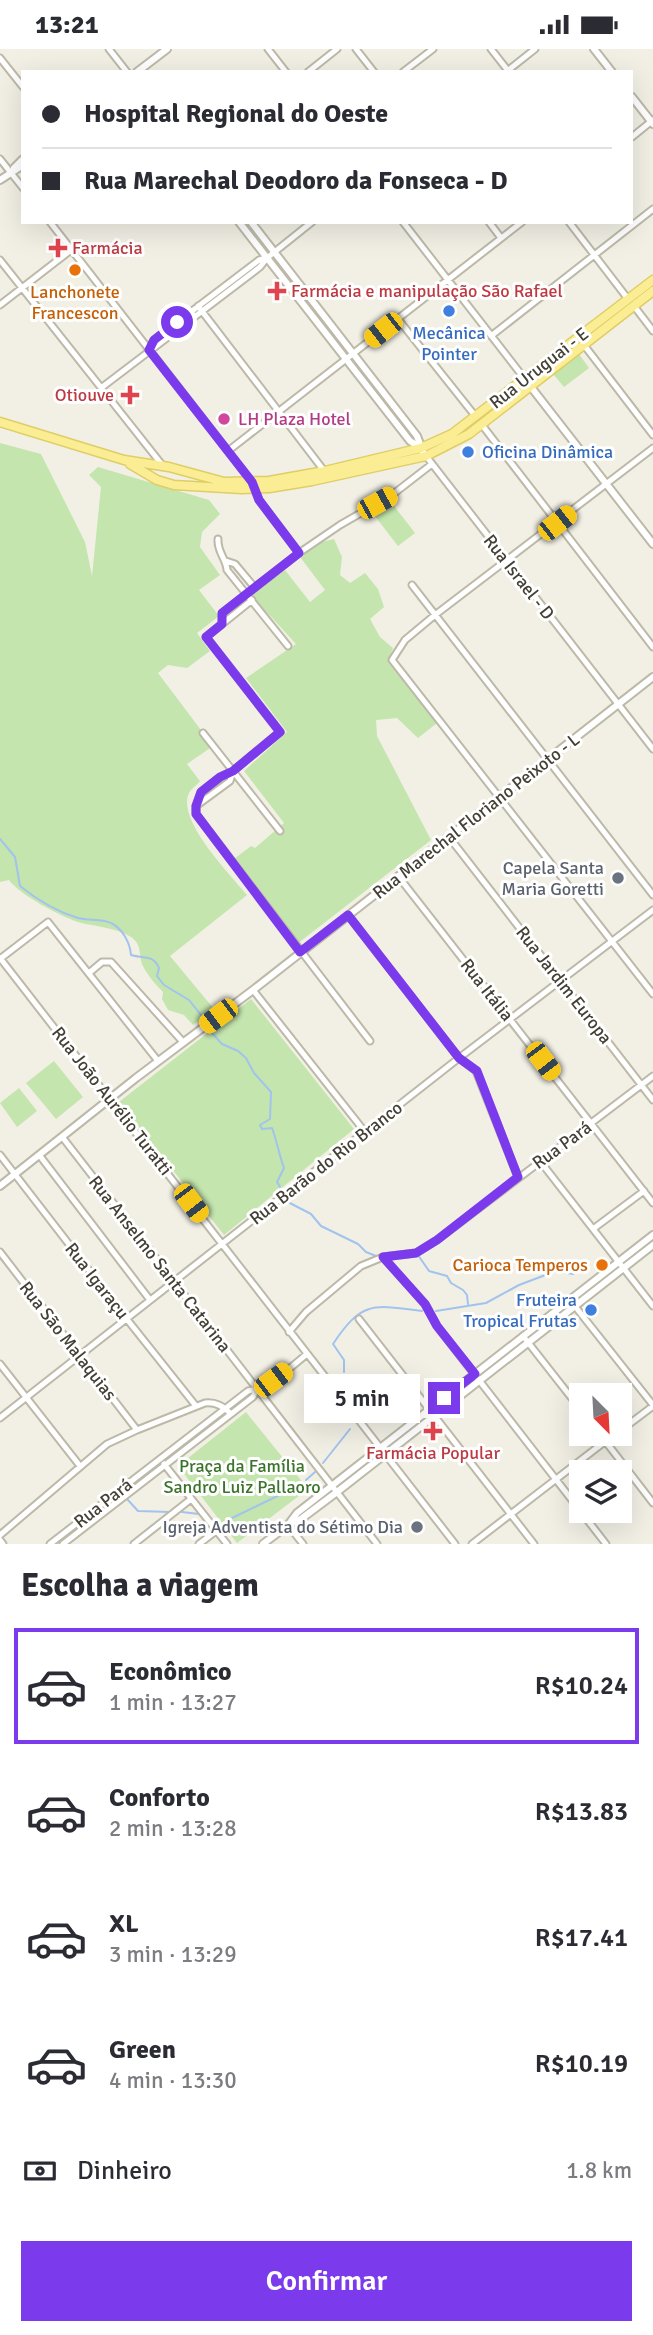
<!DOCTYPE html>
<html lang="pt">
<meta charset="utf-8">
<style>
:root{--surface:#fff;--page:#f7f7f7;--text:#2b2b33;--muted:#7c7c81;--line:#e1e1e2;--accent:#7c3aed}
body{margin:0;font-family:Signika,sans-serif;background:var(--page);color:var(--text);height:100vh;display:flex;flex-direction:column;font-size:26px;white-space:nowrap}
*{box-sizing:border-box;margin:0}
p{font-size:23px;color:var(--muted)}
.icon{flex:none;width:38px;height:38px;fill:none;stroke:currentColor;stroke-width:2;stroke-linecap:round;stroke-linejoin:round}
.map{position:relative;height:1495px;overflow:hidden}
.drawer{display:flex;flex-direction:column;background:var(--surface);flex:1}
.drawer>*{flex:none}
.banner{position:absolute;left:21px;top:21px;width:612px;height:154px;border-radius:0px;box-shadow:0 7px 28px #0002;display:grid;align-content:center;height:154px;padding:0 21px;background:var(--surface)}
.needle{width:46px;rotate:156deg}
.buttons{position:absolute;left:569px;top:1334px;display:grid;gap:14px}
.buttons a{display:grid;place-items:center;width:63px;height:63px;border-radius:0px;background:var(--surface);box-shadow:0 7px 28px #0002;font-size:35px}
.end{position:absolute;width:32px;height:32px;margin:-16px;border:9px solid #7c3aed;background:#fff;box-shadow:0 0 0 4px #fff}
.from{border-radius:50%}
.bubble{position:absolute;height:49px;border-radius:0px;background:var(--surface);box-shadow:0 7px 28px #0002;font-size:23px;font-weight:600;line-height:49px;text-align:center}
.car{position:absolute;width:21px;height:42px;margin:-21px -10px;border-radius:9px;box-shadow:0 0 5px 2px #0007;background:linear-gradient(#f5c518 24%,#345 0 40%,#f5c518 0 76%,#345 0 86%,#f5c518 0)}
.banner b{display:flex;align-items:center;gap:24px;height:66px;font-size:26px}
.banner b+b{border-top:2px solid var(--line)}
.banner i{width:18px;height:18px;background:var(--text)}
ul{padding:0;list-style:none}
li{display:flex;align-items:center;gap:21px;height:116px;margin:0 14px 10px;padding:0 7px;border:4px solid transparent;border-radius:0px}
li div{flex:1}
li b{display:block;font-size:26px}
li em{font-style:normal;font-weight:600}
li.current{border-color:var(--accent)}
li>.icon{width:63px;height:63px;stroke-width:1.5}
h2{padding:0 21px;font-size:32px;line-height:84px}
.pay{display:flex;align-items:center;gap:18px;height:77px;padding:0 21px;font-size:26px}
.pay p{margin-inline-start:auto}
.button{display:flex;gap:14px;margin-top:auto;padding:14px 21px}
.button a{flex:1;height:80px;border-radius:0px;background:var(--accent);color:#fff;font-size:28px;font-weight:600;line-height:80px;text-align:center}
.status{display:flex;justify-content:space-between;align-items:center;height:49px;padding:0 35px;background:var(--surface);direction:ltr}
.status svg{height:19px;fill:currentColor}
.map>svg:first-child{display:block}
.green{fill:#c4e5ae}
.lines{fill:none;stroke-linecap:round;stroke-linejoin:round}
.stream{stroke:#a2c3ed;stroke-width:2}
.minor-casing{stroke:#bdb9a8;stroke-width:9}
.tertiary-casing{stroke:#bdb9a8;stroke-width:10}
.primary-casing{stroke:#dfcd65;stroke-width:11}
.minor{stroke:#fff;stroke-width:5}
.tertiary{stroke:#fff;stroke-width:6}
.primary{stroke:#fbed94;stroke-width:8}
.route{stroke:#7c3aed;stroke-width:9}
.health-dot{fill:#e0444e;stroke:#fff;stroke-width:2.5}
.food-dot{fill:#e8710a;stroke:#fff;stroke-width:2.5}
.shop-dot{fill:#3f7fe0;stroke:#fff;stroke-width:2.5}
.hotel-dot{fill:#d1479c;stroke:#fff;stroke-width:2.5}
.worship-dot{fill:#6b7280;stroke:#fff;stroke-width:2.5}
.labels{text-anchor:middle;dominant-baseline:central;stroke-width:6;stroke-linejoin:round;paint-order:stroke}
.health-label{font-size:18px;fill:#be3a42;stroke:#fff;text-anchor:start}
.food-label{font-size:18px;fill:#c56008;stroke:#fff}
.shop-label{font-size:18px;fill:#366cbe;stroke:#fff}
.street-label{font-size:18px;fill:#444035;stroke:#fff}
.hotel-label{font-size:18px;fill:#b23c85;stroke:#fff;text-anchor:start}
.worship-label{font-size:18px;fill:#5b616d;stroke:#fff;text-anchor:end}
.park-label{font-size:18px;fill:#3b732a;stroke:#fff}
</style>
<div class="status"><b>13:21</b><svg viewBox="0 0 49 12"><path d="M0 12V9h3v3zM5 12V6h3v6zM10 12V3h3v9zM15 12V0h3v12zM26 1h20v11H26zM47 4h2v5h-2z"/></svg></div>
<div class="map">
<svg width="653" height="1495" viewBox="0 0 653 1495">
<rect width="100%" height="100%" fill="#f2f0e5"/>
<path class="green" d="M579,305L589,319L564,338L553,325Z
M0,394L41,405L85,493L92,527L101,438L89,426L98,418L209,451L220,465L202,483L200,498L220,526L199,541L219,567L197,584L210,602L187,619L168,616L158,624L213,697L187,715L200,732C197,736 191,740 189,744C176,771 231,826 247,846L170,907L214,960L193,976L184,966L168,961L162,950L163,943C156,936 148,927 143,917C138,907 143,896 131,888C116,878 95,878 78,873C60,867 20,846 9,831L0,833Z
M391,453L415,484L398,497L374,466Z
M334,490L342,508L340,526L350,534L365,524L378,540L384,558L370,570L380,588L393,599L388,613L437,674L418,689L397,669L376,671L377,687L431,791L297,895L234,810L251,797L255,799L284,774L244,722L287,683L246,629L296,595L251,546L285,521L310,553L325,541L300,508L318,494Z
M251,950L354,1080L224,1186L119,1053Z
M54,1012L83,1048L56,1070L26,1034Z
M19,1039L37,1062L17,1078L0,1054Z
M246,1363L308,1440L237,1494L178,1417Z"/>
<g class="lines">
<path class="stream" d="M0,790L15,808L20,837C36,850 58,863 78,869C88,872 102,869 111,874C123,880 130,894 131,906C144,910 153,905 159,919L157,927L164,936L189,951L205,971
M212,984L222,995L238,1002L246,1009L254,1024L271,1043L270,1070L260,1076L262,1080L272,1079C277,1092 279,1106 284,1119L277,1133L280,1138
M286,1152L311,1165L321,1177L358,1195L366,1203L376,1207
M418,1206L429,1222L447,1227L451,1234L463,1241L467,1246L468,1255
M436,1262L486,1254L519,1236L556,1222L573,1225
M344,1323V1311L333,1295C362,1251 374,1256 422,1262
M323,1414L350,1380
M306,1431L315,1423
M127,1450L138,1462L170,1463
M182,1463L199,1465
M228,1471L298,1437"/>
<defs>
<path id="minor" d="M109,0L127,23
M268,0L286,23
M356,0L374,23
M491,0L509,23
M0,9L23,38
M308,23L337,0
M403,23L433,0
M506,23L535,0
M632,88L653,71
M0,110L23,139
M50,173L252,433L259,451L299,504
M403,173L531,338
M489,173L501,189
M569,173L628,250
M0,211L163,417
M0,256L71,201
M198,257L325,423
M634,257L653,282
M398,270L476,368
M491,287L653,160
M584,296L653,386
M149,301L154,291L259,211L266,209
M101,339L260,218L267,209L312,173
M482,376L653,598
M653,399L435,566L405,591L392,611L653,945
M228,402L522,173
M426,407L653,700
M218,490C217,503 226,509 227,521L288,597
M226,512L235,515L255,539
M412,536L653,846
M252,551L206,588L280,683L233,722L220,728L201,743L196,757V765L370,992
M222,575L223,564L299,504L340,476L392,446L432,415
M203,684L280,782
M196,757L230,732L233,722
M449,788L653,1051
M398,827L653,1154
M348,866L459,1009L476,1022L518,1128
M0,909L455,1495
M0,910L48,873L158,1012
M89,924L102,913H111L183,993
M253,941L365,1083
M63,1089L377,1495
M0,1106L126,1269L196,1357
M40,1107L150,1251
M540,1112L653,1257
M593,1180L644,1142
M0,1203L137,1381
M383,1208L425,1255L437,1277L606,1495
M570,1251L653,1356
M359,1270L534,1495
M289,1283L306,1263L361,1217L383,1208L416,1204L437,1191L653,1027
M523,1287L581,1361
M0,1315L80,1417
M0,1369L459,1009L653,861
M620,1382L653,1357
M599,1384L653,1454
M164,1415L227,1495
M288,1476L303,1495
M0,1486L107,1395L137,1381L205,1354C216,1353 223,1357 231,1365
M0,1491L3,1495
M50,1495L248,1342C270,1338 290,1319 307,1305
M63,1495L253,1348L257,1340
M134,1495L191,1450
M199,1495L216,1482
M472,1495L616,1384"/>
<path id="tertiary" d="M594,0L612,23
M137,23L167,0
M632,48L653,75
M14,119L23,110
M0,131L23,116
M239,173L410,392L421,399
M251,173L417,387L423,403
M531,338L653,495
M0,1137L136,1029L253,941L653,628
M290,1475L301,1470L337,1443L653,1196
M263,1495L288,1476L297,1464L653,1186"/>
<path id="primary" d="M0,373L124,411L169,418L224,433L269,432L325,422L421,399L452,385L653,231
M130,415L157,431L174,436L242,440L269,439L312,432L426,407L469,385L653,242"/>
</defs>
<use href="#minor" class="minor-casing"/>
<use href="#tertiary" class="tertiary-casing"/>
<use href="#primary" class="primary-casing"/>
<use href="#minor" class="minor"/>
<use href="#tertiary" class="tertiary"/>
<use href="#primary" class="primary"/>
</g>
<g class="lines">
<path class="route" d="M177,273L154,291L149,301L252,433L259,451L299,504L222,564V575L206,588L280,683L233,722L220,728L201,743L196,757V765L300,903L348,866L459,1009L477,1022L518,1128L437,1191L416,1204L383,1208L425,1255L437,1277L475,1325L444,1349"/>
</g>
<g class="health-dot">
<path d="M54.5 188.5h7v7h7v7h-7v7h-7v-7h-7v-7h7z"/>
<path d="M273.5 231.5h7v7h7v7h-7v7h-7v-7h-7v-7h7z"/>
<path d="M126.5 335.5h7v7h7v7h-7v7h-7v-7h-7v-7h7z"/>
<path d="M429.5 1371.5h7v7h7v7h-7v7h-7v-7h-7v-7h7z"/>
</g>
<g class="food-dot">
<circle cx="75" cy="221" r="7"/>
<circle cx="602" cy="1216" r="7"/>
</g>
<g class="shop-dot">
<circle cx="449" cy="262" r="7"/>
<circle cx="468" cy="403" r="7"/>
<circle cx="591" cy="1261" r="7"/>
</g>
<circle class="hotel-dot" cx="224" cy="370" r="7"/>
<g class="worship-dot">
<circle cx="618" cy="829" r="7"/>
<circle cx="417" cy="1478" r="7"/>
</g>
<g class="labels">
<g class="health-label">
<text x="72" y="199">Farmácia</text>
<text x="291" y="242">Farmácia e manipulação São Rafael</text>
<text x="114" y="346" text-anchor="end">Otiouve</text>
<text x="433" y="1404" text-anchor="middle">Farmácia Popular</text>
</g>
<g class="food-label">
<text x="75" y="243">Lanchonete<tspan x="75" dy="21">Francescon</tspan></text>
<text x="588" y="1216" text-anchor="end">Carioca Temperos</text>
</g>
<g class="shop-label">
<text x="449" y="284">Mecânica<tspan x="449" dy="21">Pointer</tspan></text>
<text x="482" y="403" text-anchor="start">Oficina Dinâmica</text>
<text x="577" y="1251" text-anchor="end">Fruteira<tspan x="577" dy="21">Tropical Frutas</tspan></text>
</g>
<g class="street-label">
<text transform="translate(539 319) rotate(-38)">Rua Uruguai - E</text>
<text transform="translate(519 528) rotate(52)">Rua Israel - D</text>
<text transform="translate(476 767) rotate(-38)">Rua Marechal Floriano Peixoto - L</text>
<text transform="translate(564 936) rotate(52)">Rua Jardim Europa</text>
<text transform="translate(487 941) rotate(52)">Rua Itália</text>
<text transform="translate(112 1052) rotate(52)">Rua João Aurélio Turatti</text>
<text transform="translate(562 1096) rotate(-36)">Rua Pará</text>
<text transform="translate(326 1114) rotate(-38)">Rua Barão do Rio Branco</text>
<text transform="translate(160 1215) rotate(52)">Rua Anselmo Santa Catarina</text>
<text transform="translate(97 1232) rotate(52)">Rua Igaraçu</text>
<text transform="translate(68 1292) rotate(52)">Rua São Malaquias</text>
<text transform="translate(103 1454) rotate(-38)">Rua Pará</text>
</g>
<g class="hotel-label">
<text x="238" y="370">LH Plaza Hotel</text>
</g>
<g class="worship-label">
<text x="604" y="819">Capela Santa<tspan x="604" dy="21">Maria Goretti</tspan></text>
<text x="403" y="1478">Igreja Adventista do Sétimo Dia</text>
</g>
<g class="park-label">
<text x="242" y="1417">Praça da Família<tspan x="242" dy="21">Sandro Luiz Pallaoro</tspan></text>
</g>
</g>
</svg>
<div class="buttons">
<a><svg class="needle" viewBox="-14 -14 28 28"><path d="M0-13l5 13h-10z" fill="#e53935"/><path d="M0 13l5-13h-10z" fill="#7c7c81"/></svg></a>
<a><svg class="icon" aria-label="layers" viewBox="0 0 24 24"><path d="M12 4l9 5-9 5-9-5zM3 14l9 5 9-5"/></svg></a>
</div>
<i class="end from" style="left:177px;top:273px"></i>
<i class="end" style="left:444px;top:1349px"></i>
<div class="bubble" style="left:304px;top:1325px;width:116px">5 min</div>
<i class="car" style="left:383px;top:281px;rotate:232deg"></i>
<i class="car" style="left:377px;top:454px;rotate:61deg"></i>
<i class="car" style="left:557px;top:474px;rotate:52deg"></i>
<i class="car" style="left:218px;top:967px;rotate:233deg"></i>
<i class="car" style="left:543px;top:1012px;rotate:143deg"></i>
<i class="car" style="left:191px;top:1154px;rotate:143deg"></i>
<i class="car" style="left:273px;top:1331px;rotate:53deg"></i>
<div class="banner">
<b><i class="from"></i>Hospital Regional do Oeste</b>
<b><i></i>Rua Marechal Deodoro da Fonseca - D</b>
</div>
</div>
<section class="drawer">
<h2>Escolha a viagem</h2>
<ul>
<li class="current"><svg class="icon" aria-label="car" viewBox="0 0 24 24"><path d="M5 17H2v-5l4-1 3-4h7l3 4 3 1v5h-3M9 17h6M6 11h13"/><circle cx="7" cy="17" r="2"/><circle cx="17" cy="17" r="2"/></svg><div><b>Econômico</b><p>1 min · 13:27</p></div><em>R$10.24</em></li>
<li><svg class="icon" aria-label="car" viewBox="0 0 24 24"><path d="M5 17H2v-5l4-1 3-4h7l3 4 3 1v5h-3M9 17h6M6 11h13"/><circle cx="7" cy="17" r="2"/><circle cx="17" cy="17" r="2"/></svg><div><b>Conforto</b><p>2 min · 13:28</p></div><em>R$13.83</em></li>
<li><svg class="icon" aria-label="car" viewBox="0 0 24 24"><path d="M5 17H2v-5l4-1 3-4h7l3 4 3 1v5h-3M9 17h6M6 11h13"/><circle cx="7" cy="17" r="2"/><circle cx="17" cy="17" r="2"/></svg><div><b>XL</b><p>3 min · 13:29</p></div><em>R$17.41</em></li>
<li><svg class="icon" aria-label="car" viewBox="0 0 24 24"><path d="M5 17H2v-5l4-1 3-4h7l3 4 3 1v5h-3M9 17h6M6 11h13"/><circle cx="7" cy="17" r="2"/><circle cx="17" cy="17" r="2"/></svg><div><b>Green</b><p>4 min · 13:30</p></div><em>R$10.19</em></li>
</ul>
<div class="pay"><svg class="icon" aria-label="cash" viewBox="0 0 24 24"><path d="M3 7h18v10H3z"/><circle cx="12" cy="12" r="2"/></svg>Dinheiro<p>1.8 km</p></div>
<div class="button"><a>Confirmar</a></div>
</section>
